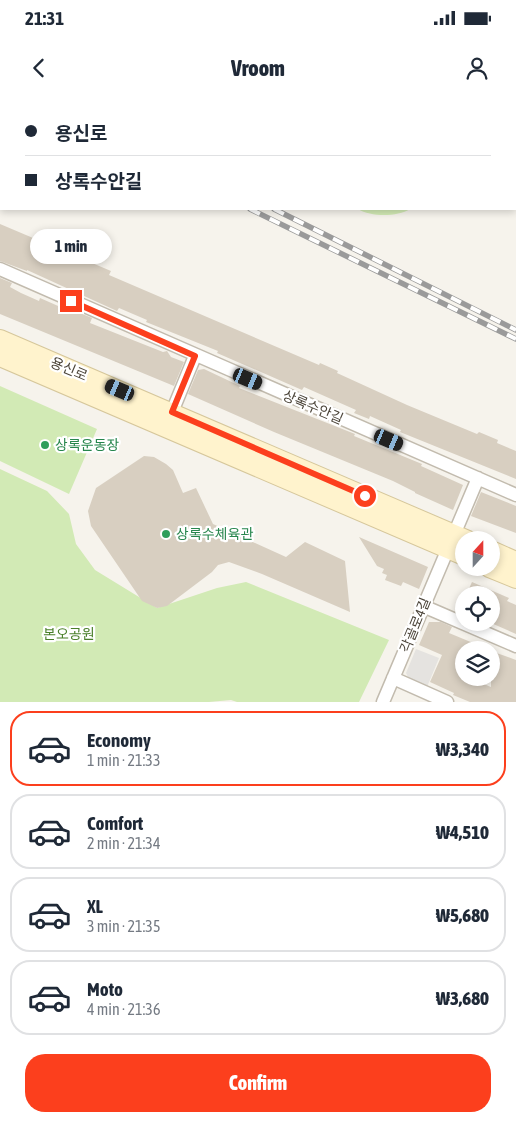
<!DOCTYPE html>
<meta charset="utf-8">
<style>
:root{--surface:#fff;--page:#f6f6f7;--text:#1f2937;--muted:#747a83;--line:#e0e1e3;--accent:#fc3f1d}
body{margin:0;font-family:"Asap Condensed","Noto Sans KR",sans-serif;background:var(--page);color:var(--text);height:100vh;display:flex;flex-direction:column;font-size:19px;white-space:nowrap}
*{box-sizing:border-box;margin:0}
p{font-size:16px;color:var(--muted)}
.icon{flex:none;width:28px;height:28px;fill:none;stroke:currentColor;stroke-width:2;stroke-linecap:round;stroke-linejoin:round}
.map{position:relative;height:602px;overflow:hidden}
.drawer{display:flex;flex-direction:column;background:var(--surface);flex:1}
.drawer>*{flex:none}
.guide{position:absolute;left:0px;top:0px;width:516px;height:110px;box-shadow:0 2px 8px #0003;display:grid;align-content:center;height:110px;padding:0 25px;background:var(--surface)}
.needle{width:32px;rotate:21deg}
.fabs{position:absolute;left:455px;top:431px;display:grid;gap:10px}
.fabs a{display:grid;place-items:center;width:45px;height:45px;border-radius:50%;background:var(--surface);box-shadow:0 2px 8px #0003;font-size:25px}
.end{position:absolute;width:22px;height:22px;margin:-11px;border:6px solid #fc3f1d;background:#fff;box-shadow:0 0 0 2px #fff}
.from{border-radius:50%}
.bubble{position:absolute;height:35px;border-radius:18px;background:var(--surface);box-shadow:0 2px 8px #0003;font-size:16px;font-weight:800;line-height:35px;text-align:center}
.car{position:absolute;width:15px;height:30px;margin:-15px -8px;border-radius:6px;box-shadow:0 0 4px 1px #0007;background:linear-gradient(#222 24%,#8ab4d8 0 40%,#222 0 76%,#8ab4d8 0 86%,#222 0)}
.guide b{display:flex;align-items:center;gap:18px;height:48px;font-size:19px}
.guide b+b{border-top:1px solid var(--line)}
.guide i{width:12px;height:12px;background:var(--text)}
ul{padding:9px 0 0;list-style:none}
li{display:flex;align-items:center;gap:15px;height:75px;margin:0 10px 8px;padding:0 15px;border:2px solid var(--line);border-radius:20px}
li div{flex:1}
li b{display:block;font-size:19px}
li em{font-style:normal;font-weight:800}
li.active{border-color:var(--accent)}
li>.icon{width:45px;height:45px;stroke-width:1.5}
.cta{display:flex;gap:10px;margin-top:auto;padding:10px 25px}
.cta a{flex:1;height:58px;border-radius:20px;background:var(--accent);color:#fff;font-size:20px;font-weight:800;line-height:58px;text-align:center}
.status{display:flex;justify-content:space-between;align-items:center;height:35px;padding:0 25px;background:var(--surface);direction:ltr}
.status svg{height:14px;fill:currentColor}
header{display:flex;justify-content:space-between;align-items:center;height:65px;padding:0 25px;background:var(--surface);font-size:22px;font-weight:800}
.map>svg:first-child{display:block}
.green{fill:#d2eab5}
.parking{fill:#e5e3e0}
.building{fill:#d8cfc1}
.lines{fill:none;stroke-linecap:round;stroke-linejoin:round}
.street-casing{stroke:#c2bbae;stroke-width:15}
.secondary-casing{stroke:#d6c79b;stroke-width:20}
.street{stroke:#fff;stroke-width:12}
.secondary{stroke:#fff3cd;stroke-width:18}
.rail-casing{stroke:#9a9a9a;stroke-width:5.5}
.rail{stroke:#fff;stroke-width:4;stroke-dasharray:11;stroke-linecap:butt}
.route{stroke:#fc3f1d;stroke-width:6}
.leisure-dot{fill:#2e9e5b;stroke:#fff;stroke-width:2}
.labels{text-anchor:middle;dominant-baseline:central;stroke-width:4.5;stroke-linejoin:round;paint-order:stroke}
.street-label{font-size:14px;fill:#4b4439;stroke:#fff}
.leisure-label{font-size:14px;fill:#27864d;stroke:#fff;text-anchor:start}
.park-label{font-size:14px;fill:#4a7f2a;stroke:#fff}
</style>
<div class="status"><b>21:31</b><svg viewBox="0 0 49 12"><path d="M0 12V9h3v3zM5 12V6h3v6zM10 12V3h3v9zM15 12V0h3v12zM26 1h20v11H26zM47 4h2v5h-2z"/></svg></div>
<header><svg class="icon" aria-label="back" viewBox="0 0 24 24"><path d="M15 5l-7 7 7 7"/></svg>Vroom<svg class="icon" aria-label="person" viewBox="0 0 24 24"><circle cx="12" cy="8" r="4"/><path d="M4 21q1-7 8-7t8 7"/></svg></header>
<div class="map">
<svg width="516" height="602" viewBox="0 0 516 602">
<rect width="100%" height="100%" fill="#f6f3ec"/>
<path class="green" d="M181,0H387L388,1H183Z
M358,109H410C397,117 371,117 358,109Z
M0,286L97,329L69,394L0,361Z
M0,369L47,391L69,414L76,444L95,470L157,508L217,488L246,482L389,540L359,602H237L231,600L209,602H0Z"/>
<path class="parking" d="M416,549L439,558L427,587L409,579L406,573Z"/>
<path class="building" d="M0,124L111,171L109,175L319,265L320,263L338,271L337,273L407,305L477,334L479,332L498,340L497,343L516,351V379L400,332L401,330L370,316L369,319L354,313L356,310L304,287L302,290L217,253L218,251L146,222L147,220L119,208L117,211L27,170V171L0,161Z
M0,178L12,183L10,187L21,193L39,201L40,198L74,213L75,211L92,218L90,223L163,252L167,251L171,257L184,262L174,286L0,214Z
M204,269L240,286L239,288L355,334L354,336L422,364L421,366L463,385L453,410L415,393V392L393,381L274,332L188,294L198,270Z
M144,356L154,357L166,364L173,370L183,393L196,388L213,424L286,457L305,442L345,461L350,512L262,474L229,462L218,465L212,472L167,506L157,508L142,501L91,426L88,411L96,388Z
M481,392L516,406V433L471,416Z
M359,437L428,467L419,489L403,482L401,486L385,480L387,475L382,473L384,469L377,466Z
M472,482L509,498L507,501L516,505V534L491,523V495H466Z
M429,522H441L452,527L449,533L490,550H464V569L461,574L464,578H469L491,587V551L516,560V602H470L453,595L454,593L430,582L442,555L419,545Z"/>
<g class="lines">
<defs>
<path id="street" d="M0,169L516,395
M172,312L195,256
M423,506L516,546
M393,578L447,602
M383,602L478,378"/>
<path id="secondary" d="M32,1L33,0
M52,1V0
M0,61L1,59
M0,239L468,440
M0,257L464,456
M491,450L516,461
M489,468L516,479"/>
</defs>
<use href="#street" class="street-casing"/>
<use href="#secondary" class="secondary-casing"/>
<use href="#street" class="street"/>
<use href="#secondary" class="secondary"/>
<defs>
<path id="rail" d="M33,0L35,1
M54,0L57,1
M250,109L516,239
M274,109L516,230"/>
</defs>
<use href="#rail" class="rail-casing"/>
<use href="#rail" class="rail"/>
</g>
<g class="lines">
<path class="route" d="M71,201L195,256L172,312L365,396"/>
</g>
<g class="leisure-dot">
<circle cx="45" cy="345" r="5"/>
<circle cx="166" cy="434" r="5"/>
</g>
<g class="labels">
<g class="street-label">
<text transform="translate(69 269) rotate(23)">용신로</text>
<text transform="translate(313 307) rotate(23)">상록수안길</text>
<text transform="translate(415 525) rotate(-68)">각골로4길</text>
</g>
<g class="leisure-label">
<text x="55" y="345">상록운동장</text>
<text x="176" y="434">상록수체육관</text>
</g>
<g class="park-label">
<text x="69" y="534">본오공원</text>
</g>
</g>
</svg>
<div class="fabs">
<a><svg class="needle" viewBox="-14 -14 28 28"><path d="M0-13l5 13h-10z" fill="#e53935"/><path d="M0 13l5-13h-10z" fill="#747a83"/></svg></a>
<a><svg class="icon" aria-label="locate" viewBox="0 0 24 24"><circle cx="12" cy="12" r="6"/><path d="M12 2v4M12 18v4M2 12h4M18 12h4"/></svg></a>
<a><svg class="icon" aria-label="layers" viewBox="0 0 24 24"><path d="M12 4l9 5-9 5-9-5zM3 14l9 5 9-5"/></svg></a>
</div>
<i class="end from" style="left:365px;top:396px"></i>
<i class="end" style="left:71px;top:201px"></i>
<div class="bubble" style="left:30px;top:129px;width:82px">1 min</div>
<i class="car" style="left:248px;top:279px;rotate:113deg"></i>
<i class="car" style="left:120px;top:290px;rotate:293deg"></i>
<i class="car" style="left:389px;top:340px;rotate:113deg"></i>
<div class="guide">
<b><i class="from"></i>용신로</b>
<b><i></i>상록수안길</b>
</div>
</div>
<section class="drawer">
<ul>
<li class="active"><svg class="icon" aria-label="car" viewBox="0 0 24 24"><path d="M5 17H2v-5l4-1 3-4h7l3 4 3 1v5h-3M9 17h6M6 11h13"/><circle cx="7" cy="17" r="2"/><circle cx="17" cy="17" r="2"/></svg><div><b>Economy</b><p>1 min · 21:33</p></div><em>₩3,340</em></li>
<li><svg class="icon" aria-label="car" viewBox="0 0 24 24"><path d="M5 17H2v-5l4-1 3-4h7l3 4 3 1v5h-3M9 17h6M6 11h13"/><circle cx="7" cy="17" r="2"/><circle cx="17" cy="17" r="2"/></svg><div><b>Comfort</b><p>2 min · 21:34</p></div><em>₩4,510</em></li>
<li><svg class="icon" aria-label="car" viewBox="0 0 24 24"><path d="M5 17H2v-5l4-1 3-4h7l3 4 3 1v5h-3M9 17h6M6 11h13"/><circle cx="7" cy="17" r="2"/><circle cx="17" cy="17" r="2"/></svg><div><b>XL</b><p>3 min · 21:35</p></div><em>₩5,680</em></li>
<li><svg class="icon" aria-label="car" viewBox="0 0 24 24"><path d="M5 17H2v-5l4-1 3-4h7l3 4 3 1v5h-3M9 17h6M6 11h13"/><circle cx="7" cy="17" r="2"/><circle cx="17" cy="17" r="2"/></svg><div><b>Moto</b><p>4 min · 21:36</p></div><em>₩3,680</em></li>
</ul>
<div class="cta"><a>Confirm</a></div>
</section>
